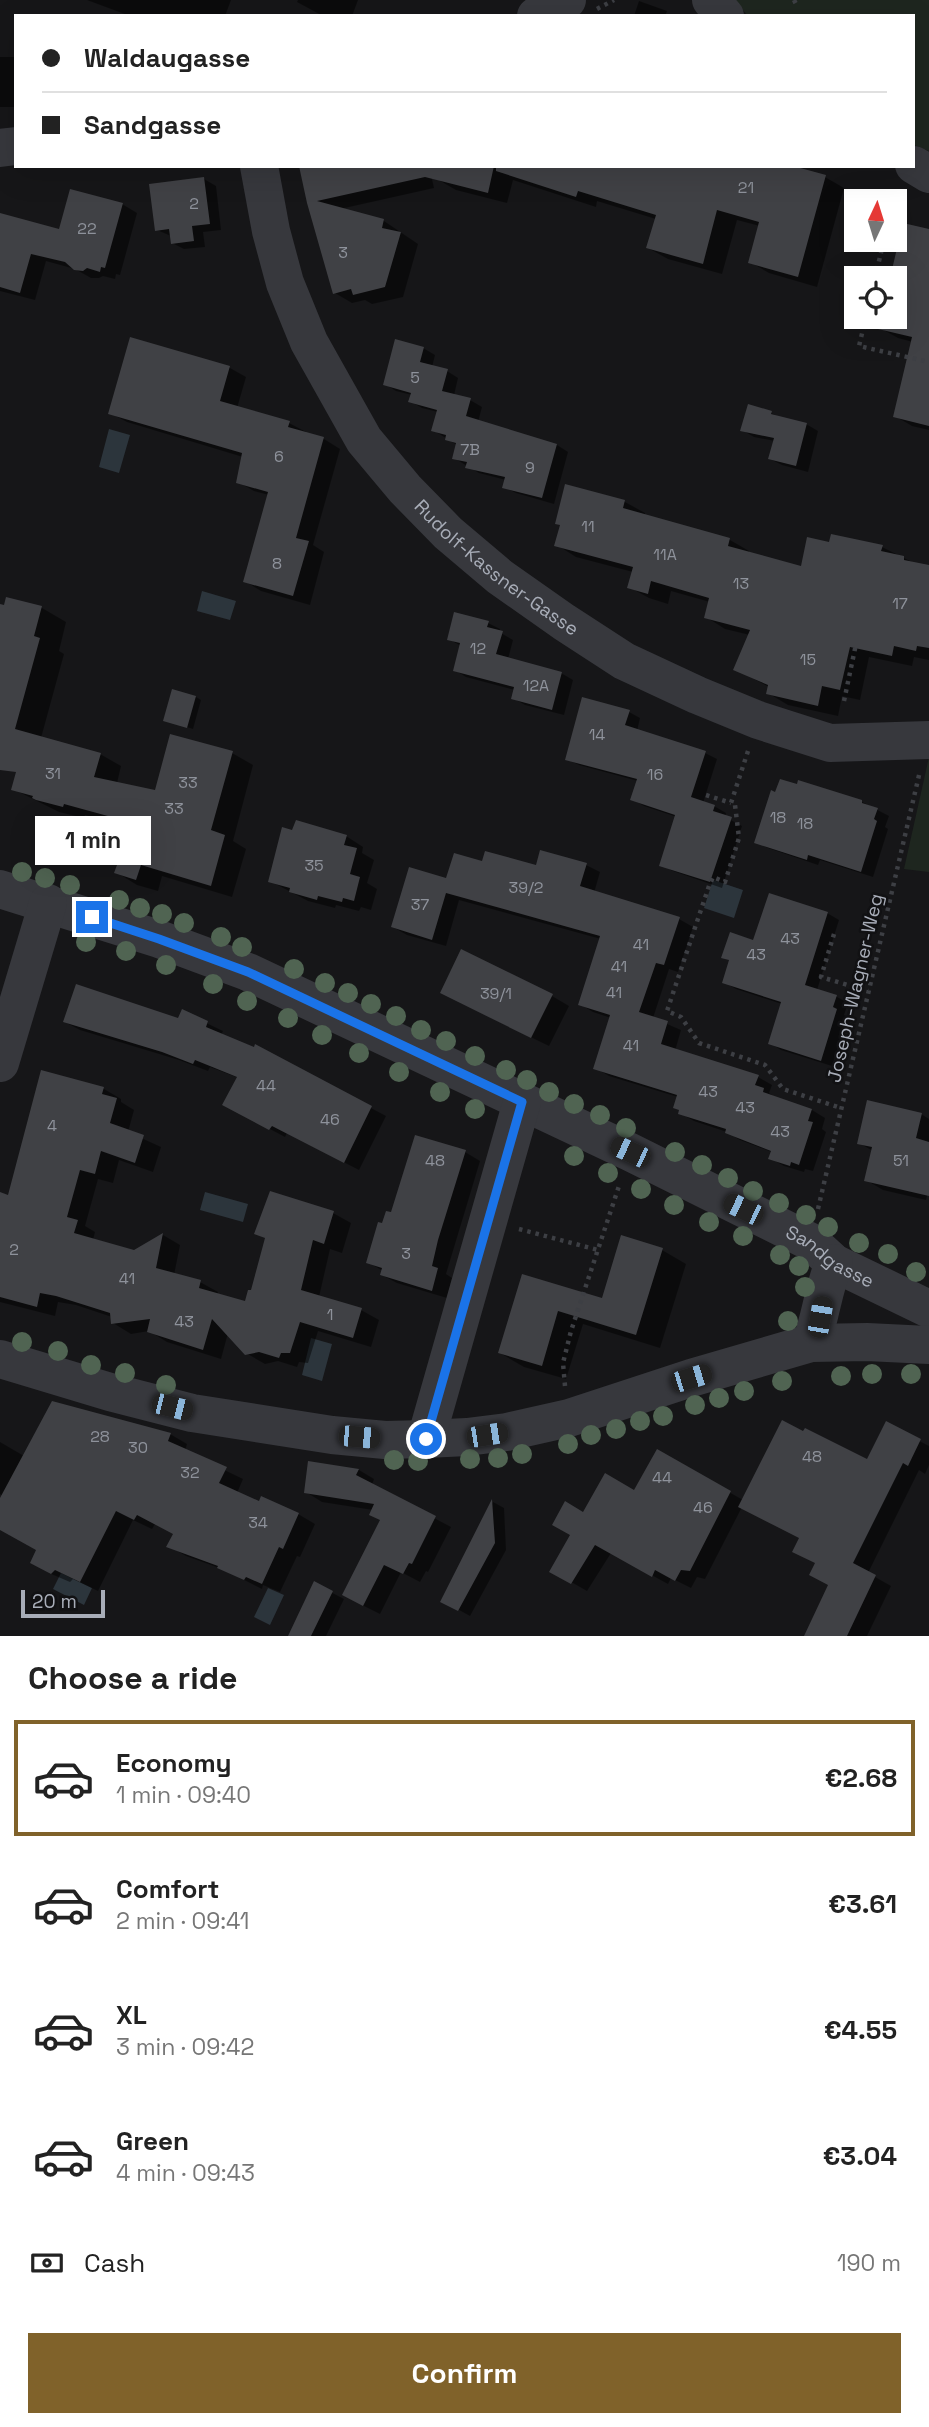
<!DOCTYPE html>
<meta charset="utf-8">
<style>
:root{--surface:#fff;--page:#f2f2f2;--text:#222;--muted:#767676;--line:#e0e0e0;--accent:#80622a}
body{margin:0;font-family:"Space Grotesk",sans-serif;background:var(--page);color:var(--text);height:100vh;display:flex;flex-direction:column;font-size:26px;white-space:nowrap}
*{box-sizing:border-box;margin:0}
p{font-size:23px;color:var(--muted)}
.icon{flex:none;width:38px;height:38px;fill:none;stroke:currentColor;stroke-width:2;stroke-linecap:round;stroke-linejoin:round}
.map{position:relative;height:1636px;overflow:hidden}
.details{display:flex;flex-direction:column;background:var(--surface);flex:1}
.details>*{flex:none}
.guide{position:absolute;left:14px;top:14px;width:901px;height:154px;border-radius:0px;box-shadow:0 7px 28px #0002;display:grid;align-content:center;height:154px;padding:0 28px;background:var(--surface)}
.needle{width:46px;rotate:4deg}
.tools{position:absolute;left:844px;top:189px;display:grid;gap:14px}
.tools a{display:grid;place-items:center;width:63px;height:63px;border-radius:0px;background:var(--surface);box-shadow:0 7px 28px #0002;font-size:35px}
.scale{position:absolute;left:21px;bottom:18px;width:84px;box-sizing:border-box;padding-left:7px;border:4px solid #a8adb8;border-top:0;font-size:19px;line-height:24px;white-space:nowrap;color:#a8adb8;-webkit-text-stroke:5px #111113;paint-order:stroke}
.end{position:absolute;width:32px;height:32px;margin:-16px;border:9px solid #1a73e8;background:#fff;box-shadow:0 0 0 4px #fff}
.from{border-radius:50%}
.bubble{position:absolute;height:49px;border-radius:0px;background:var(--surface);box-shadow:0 7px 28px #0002;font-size:23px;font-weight:800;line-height:49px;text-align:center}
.car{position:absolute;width:21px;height:42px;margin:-21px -10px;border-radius:9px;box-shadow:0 0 5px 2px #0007;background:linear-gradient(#222 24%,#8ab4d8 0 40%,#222 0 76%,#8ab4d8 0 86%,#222 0)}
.guide b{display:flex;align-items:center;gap:24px;height:66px;font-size:26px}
.guide b+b{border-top:2px solid var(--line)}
.guide i{width:18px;height:18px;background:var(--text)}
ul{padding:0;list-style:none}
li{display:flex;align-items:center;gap:21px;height:116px;margin:0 14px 10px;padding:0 14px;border:4px solid transparent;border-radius:0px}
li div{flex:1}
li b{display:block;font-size:26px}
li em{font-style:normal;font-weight:800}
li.current{border-color:var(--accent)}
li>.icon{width:63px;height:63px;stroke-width:1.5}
h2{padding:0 28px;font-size:32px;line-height:84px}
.pay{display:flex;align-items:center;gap:18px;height:77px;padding:0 28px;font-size:26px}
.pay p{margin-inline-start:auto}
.action{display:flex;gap:14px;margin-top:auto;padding:14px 28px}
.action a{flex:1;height:80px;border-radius:0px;background:var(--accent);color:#fff;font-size:28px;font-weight:800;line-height:80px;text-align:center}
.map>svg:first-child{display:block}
.green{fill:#1e261f}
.water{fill:#2c353c}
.shadow{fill:#0007}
.building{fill:#404145}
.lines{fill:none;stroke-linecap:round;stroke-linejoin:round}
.path{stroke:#3d3f44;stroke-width:4.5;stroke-dasharray:3.5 5;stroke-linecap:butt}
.minor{stroke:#37383d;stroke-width:38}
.tree{fill:#506452}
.route{stroke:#1a73e8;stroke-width:9}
.labels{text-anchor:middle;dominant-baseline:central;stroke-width:5;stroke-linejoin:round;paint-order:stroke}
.number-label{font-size:16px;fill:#8e929b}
.street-label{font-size:19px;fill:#a8adb8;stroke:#111113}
</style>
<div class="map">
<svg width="929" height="1636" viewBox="0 0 929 1636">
<rect width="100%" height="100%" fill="#161618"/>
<path class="green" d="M734,0H929V151L914,145V16H748Z
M929,757V872L904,869Z"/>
<path class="water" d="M109,429L130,435L119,473L99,467Z
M202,591L236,601L230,620L197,611Z
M713,880L743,890L734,918L704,908Z
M205,1192L248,1204L243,1222L200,1210Z
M311,1338L332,1344L322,1381L302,1375Z
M61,1573L92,1588L84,1605L53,1589Z
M268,1588L284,1595L270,1625L254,1617Z"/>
<path class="shadow" d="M87,0H231L225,16H130Z
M298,0H358L352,16H323L297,2Z
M639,1L667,11L665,16H634Z
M0,57H16V107H0Z
M301,166H429L434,188L340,209L384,221L418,244L403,297L372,304L365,300L352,303L335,293Z
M440,166H787L825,177L844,188L817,287L769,273L750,262L760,226L737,220L722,274L668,259L648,248L656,219L597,201L596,207L513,180L507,203L456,190L437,179Z
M204,179L216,186L221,230L203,232L205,247L184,249L172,243L171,236L157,230Z
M122,204L137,213L120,275L116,274L115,279L103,276L99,278H91L75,269L46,261L35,300L0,291V215L60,232Z
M905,225L929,230V430L912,426L895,416L913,342L898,338L880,328L883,317H894V278H892Z
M132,339L230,368L246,377L237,408L289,423L306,432L305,434L324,439L340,449L313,545L324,552L310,605L261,591L245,581L269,495L254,491L238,482L243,457L127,422L110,413Z
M423,348L435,355L432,367L447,371L458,378L454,395L470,400L482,407L478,422L557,445L568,452L554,504L516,493L504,487L506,480L479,473L454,458L457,445L433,430L438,412L422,408L410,401L412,395L396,391L385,384Z
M771,413L779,417L806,424L818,431L808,472L782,465L770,459L775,441L754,437L742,430Z
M567,486L625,502L645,513L644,516L730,540L749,551V553L802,568L830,544L882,547L916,564L929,567V660L914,657L912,666L869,657L860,700L842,696L838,716L788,705L768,693L769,687L735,669L750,635L725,629L706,617L710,602L671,591L668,604L649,598L629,587L633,572L576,557L557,545L562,526Z
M8,599L42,608L66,622L59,651L64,654L41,738L100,754L121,766L117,783L156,792L232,753L253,765L233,841L246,849L232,897L162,876L158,891L137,885L116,872L121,857L126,826L85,815L84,818L59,812L13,789L26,742L0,737V620Z
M488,623L500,629L499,632L513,640L508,659L561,673L573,680L564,715L525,705L513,698L515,690L466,677L455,670L461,646L449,639Z
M196,697L201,700L193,729L165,720Z
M629,712L640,718L637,731L705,753L717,759L703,803L714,806L726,813L725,817L742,826L722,888L673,871L661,865L677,817L644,806L632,799L638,781L579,765L567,759Z
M862,802L889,816L885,827L888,829L873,877L820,860L818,865L768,848L756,842Z
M346,836L363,847L362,853L374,860L367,883L377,889L371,910L361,907L359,911L336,905L335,908L308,901L270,881Z
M483,863L537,867L586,865L600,872L594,893L679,919L693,927L678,972L669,969L653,1018L681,1030L675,1051L758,1077L772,1085L769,1093L777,1099L812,1110L825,1118L822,1129L826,1132L813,1171L805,1169L804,1172L784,1166L770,1158L772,1152L740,1140L727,1132L694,1121L680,1113L678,1097L609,1076L596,1068L611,1018L593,1012L580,1004L601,939L459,900L446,946L407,935L393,927L447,880Z
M827,913L839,920L817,990L837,997L848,1003L844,1015L848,1017L832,1066L781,1050L770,1043L782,1004L736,989L724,982L731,961L755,942Z
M552,996L569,1006L549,1046L459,1002Z
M183,1012L223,1031L221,1035L255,1049L256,1047L386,1116L359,1170L287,1133L285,1137L240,1113L239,1078L210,1067L208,1071L179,1060L80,1030L65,1022L179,1020Z
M42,1072L104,1089L121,1099V1102L134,1110L128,1132L161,1147L153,1172L119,1160L113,1183L98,1179L85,1226L95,1232L93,1240L134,1252L163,1235L180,1245L174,1275L200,1282L218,1292L217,1295L246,1303L252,1292L267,1239L256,1233L333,1213L351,1223L342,1253L330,1249L319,1297L361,1310L379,1320L371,1347L318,1331L308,1363L299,1362L297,1367L278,1361L265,1364L246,1353L228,1333L221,1359L167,1342L149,1331L131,1334L113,1323L112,1317L76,1305L58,1302L55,1316L0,1302V1205L9,1197Z
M921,1114L929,1119V1189L926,1200L883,1190L866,1180L873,1151L859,1143Z
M465,1152L480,1161L446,1274L452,1278L447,1298L397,1283L382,1275L383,1271L368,1262L384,1225L392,1214Z
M662,1250L686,1264L660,1348L583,1324L566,1379L524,1367L500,1353L523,1276L603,1300Z
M886,1424L929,1446V1465L925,1474L919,1470L868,1573L891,1586L867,1636H806L830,1585L801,1538L742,1507L705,1579L697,1577L691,1588L671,1578L668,1584L611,1553L587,1591L552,1571L584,1514L635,1492L658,1452L743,1500L868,1462Z
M170,1434L187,1444L185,1451L243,1479L237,1493L260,1503L298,1514L315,1524L300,1557L297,1556L280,1592L263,1585L262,1589L225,1570L186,1556L169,1546L175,1534L155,1524L152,1529L133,1520L98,1591L73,1579L70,1582L49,1573L38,1550L0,1528V1502L3,1496L0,1494V1442L24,1456Z
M309,1463L359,1470L374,1479L372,1485L451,1527L428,1572L426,1571L420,1582L401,1572L380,1614L360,1604L382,1520L373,1510L322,1502L306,1492Z
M493,1502L504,1508L506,1550L470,1616L443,1601Z
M321,1587L344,1599L326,1636H290Z"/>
<path class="building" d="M299,166H494L488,193L425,177L317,201L384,219L382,228L401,232L385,287L353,295L351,289L333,294L307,203Z
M496,166H793L826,175L798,277L748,263L759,222L717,210L703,264L646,248L656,215L578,191L576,197L496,171Z
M204,177L210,224L192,226L194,241L171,244L169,229L155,231L149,184Z
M70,189L123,203L105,268L101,267L100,272L87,268L83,271L74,270L65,262L31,254L20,293L0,287V213L59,229Z
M903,223L929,229V426L893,417L912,337L878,329L881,317H894V278H890Z
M130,337L230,366L220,401L290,421L288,427L324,437L296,538L309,541L293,596L243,582L268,492L236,483L242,453L108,414Z
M395,339L424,347L420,362L448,369L442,391L471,398L466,416L557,444L542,498L502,488L505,477L465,468L467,462L452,459L456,443L445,440L446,435L431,431L437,410L408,402L411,393L383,385Z
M748,404L772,411L771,414L807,423L796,466L768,459L774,438L740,431Z
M565,484L625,500L623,508L730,538L728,546L801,566L807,537L829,542L831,534L883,545L881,551L904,556V560L929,565V648L917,646L916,651L894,646L892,656L850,647L840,690L822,686L818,706L766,694L768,685L733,670L750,630L704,618L709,598L651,581L648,594L627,588L633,567L554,546L560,525L555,524Z
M6,597L42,606L34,636L40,638L15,729L101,753L94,777L155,790L170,734L233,751L211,830L225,835L211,886L141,865L136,880L114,873L120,857L116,855L126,821L64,804L63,807L36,800L32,798L33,796L11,790L16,772L0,770V604L4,605Z
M454,612L489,621L487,627L503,631L496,654L562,672L552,710L511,699L514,687L453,671L460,643L447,640Z
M172,689L196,696L187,728L163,721Z
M582,697L630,710L625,725L706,751L691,797L715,805L713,811L732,817L710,882L659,866L675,815L630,800L637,779L565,760Z
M780,779L797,784L798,780L862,800V803L878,808L874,819L877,821L861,872L808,855L807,860L754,843L771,790L775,792Z
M296,820L347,835L344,845L357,848L350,874L360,877L354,901L343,898L342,902L318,896L317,900L289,892L290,888L268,882L282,827L292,830Z
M540,850L587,863L580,886L680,917L664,965L656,963L639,1012L668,1021L661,1044L759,1075L755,1085L764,1088L763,1092L812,1109L808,1121L813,1122L799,1165L791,1162L790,1166L768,1159L771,1151L725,1133L726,1129L678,1114L679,1110L673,1108L677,1095L593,1069L610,1015L578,1005L600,936L446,893L432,940L391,927L409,867L446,878L454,853L482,861L485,851L536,865Z
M769,893L828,912L805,985L837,995L833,1007L837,1009L821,1061L768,1044L781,1002L722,983L729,960L721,958L730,932L753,940Z
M461,949L553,994L531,1038L440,993Z
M76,984L178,1018L182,1009L208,1021L206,1027L254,1047L255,1044L372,1106L344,1163L272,1126L269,1130L222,1105L237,1077L195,1060L193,1064L162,1052L63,1022Z
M41,1070L104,1087L102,1094L117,1098L110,1123L144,1135L135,1163L101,1151L95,1174L80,1170L67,1217L78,1220L74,1233L134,1250L163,1233L156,1268L201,1280L199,1288L245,1301L248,1290H251L265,1238L254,1234L270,1191L334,1211L324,1244L313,1240L301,1290L362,1308L353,1338L300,1322L290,1353H281L279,1358L259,1352L245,1355L212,1319L203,1350L147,1332L150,1319L111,1324L110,1313L56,1296L40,1293L37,1307L0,1297V1192L8,1195Z
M867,1100L922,1113L916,1138L929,1142V1196L864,1181L872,1147L857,1144Z
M415,1135L466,1150L438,1240L432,1266L438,1268L432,1291L380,1275L382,1268L366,1263L378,1222L382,1223L386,1211L391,1212Z
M621,1235L663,1248L636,1335L558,1311L542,1366L498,1353L522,1274L602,1298Z
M52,1401L171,1433L168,1441L227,1467L219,1483L259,1501L261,1496L299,1513L283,1549L279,1547L262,1584L246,1577L244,1580L217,1568L218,1566L166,1547L173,1534L137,1515L134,1520L116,1511L80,1582L55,1570L51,1574L30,1563L36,1550L0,1530V1498Z
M782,1420L803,1431L805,1428L867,1459L886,1421L921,1439L908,1466L903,1463L853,1563L876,1575L847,1636H804L828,1585L809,1575L815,1563L792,1552L799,1538L738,1507Z
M657,1449L731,1491L690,1571L681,1570L675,1581L655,1570L652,1577L595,1545L571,1584L549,1572L570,1535L552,1525L565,1501L583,1512L605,1473L634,1490Z
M308,1461L359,1469L356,1475L436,1516L412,1564L409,1563L403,1574L384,1565L363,1606L342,1595L380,1520L369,1515L374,1504L304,1493Z
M492,1499L495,1543L458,1611L440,1602Z
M314,1581L333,1591L311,1636H288Z"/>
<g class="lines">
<path class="path" d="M794,0L796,4
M597,9L614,0
M875,278L884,240
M866,317L859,346L929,362
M844,701L856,644
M748,751L731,803L735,805L739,838L725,882L713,877L709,886L667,1011L681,1017L699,1043L765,1065L783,1089L841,1108
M706,795L731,803
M834,934L821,977L868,991
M818,1209L920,771
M519,1229L598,1250
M565,1386L563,1363L571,1331L620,1183"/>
<g class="minor">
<path d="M711,0L725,16"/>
<path d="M536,16L567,0"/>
<path d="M0,148L16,146"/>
<path d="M914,165L929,174"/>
<path id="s1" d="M259,166L271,231L285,283L309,342L364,440L405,489L448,533L500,577L564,622L624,661L697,695L758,720L830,743L929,740"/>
<path id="s2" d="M0,889L159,939L248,972L630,1152L811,1242L834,1263L929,1309"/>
<path d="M0,1063L48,903"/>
<path d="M811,1343C821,1317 823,1289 834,1263"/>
<path d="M0,1359L110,1392L192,1413L332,1435L385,1440L426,1439L467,1437L507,1432L569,1418L691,1378L811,1343L867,1342L929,1345"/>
<path d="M426,1439L522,1102"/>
</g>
</g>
<g class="tree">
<circle cx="22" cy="872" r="10"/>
<circle cx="45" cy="878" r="10"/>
<circle cx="70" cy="885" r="10"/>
<circle cx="119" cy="900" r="10"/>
<circle cx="140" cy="908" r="10"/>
<circle cx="162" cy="914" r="10"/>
<circle cx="184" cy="923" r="10"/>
<circle cx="221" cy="937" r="10"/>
<circle cx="86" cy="942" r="10"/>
<circle cx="242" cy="947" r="10"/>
<circle cx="126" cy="951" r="10"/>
<circle cx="166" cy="965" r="10"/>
<circle cx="294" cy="969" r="10"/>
<circle cx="325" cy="983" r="10"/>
<circle cx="213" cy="984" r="10"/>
<circle cx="348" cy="993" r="10"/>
<circle cx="247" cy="1001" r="10"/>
<circle cx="371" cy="1004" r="10"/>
<circle cx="396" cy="1016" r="10"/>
<circle cx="288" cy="1018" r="10"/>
<circle cx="421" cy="1030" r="10"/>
<circle cx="322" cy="1035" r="10"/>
<circle cx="446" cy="1041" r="10"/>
<circle cx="359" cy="1053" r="10"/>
<circle cx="475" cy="1056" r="10"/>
<circle cx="506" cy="1070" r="10"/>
<circle cx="399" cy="1072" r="10"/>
<circle cx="527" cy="1080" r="10"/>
<circle cx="440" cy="1092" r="10"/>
<circle cx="549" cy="1092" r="10"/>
<circle cx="574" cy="1104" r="10"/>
<circle cx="475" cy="1109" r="10"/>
<circle cx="600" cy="1115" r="10"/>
<circle cx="626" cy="1128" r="10"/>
<circle cx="675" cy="1152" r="10"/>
<circle cx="574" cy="1156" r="10"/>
<circle cx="702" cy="1165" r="10"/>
<circle cx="608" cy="1173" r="10"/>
<circle cx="728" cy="1178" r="10"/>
<circle cx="641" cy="1189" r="10"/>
<circle cx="753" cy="1191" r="10"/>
<circle cx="779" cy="1203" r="10"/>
<circle cx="674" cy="1205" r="10"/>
<circle cx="806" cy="1215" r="10"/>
<circle cx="709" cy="1222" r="10"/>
<circle cx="828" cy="1227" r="10"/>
<circle cx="743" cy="1236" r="10"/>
<circle cx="859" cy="1243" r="10"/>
<circle cx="888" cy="1254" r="10"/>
<circle cx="780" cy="1255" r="10"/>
<circle cx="799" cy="1266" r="10"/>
<circle cx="916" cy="1272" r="10"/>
<circle cx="805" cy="1287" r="10"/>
<circle cx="788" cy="1321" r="10"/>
<circle cx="22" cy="1342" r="10"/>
<circle cx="58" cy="1351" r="10"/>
<circle cx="91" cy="1365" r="10"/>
<circle cx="125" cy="1373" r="10"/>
<circle cx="872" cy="1374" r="10"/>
<circle cx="911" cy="1374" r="10"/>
<circle cx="841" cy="1376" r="10"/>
<circle cx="782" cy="1381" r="10"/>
<circle cx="166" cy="1385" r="10"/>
<circle cx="744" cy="1391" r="10"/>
<circle cx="719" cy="1398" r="10"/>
<circle cx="695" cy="1405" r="10"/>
<circle cx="663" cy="1416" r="10"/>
<circle cx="640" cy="1421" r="10"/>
<circle cx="616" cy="1429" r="10"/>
<circle cx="591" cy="1435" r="10"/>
<circle cx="568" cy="1444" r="10"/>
<circle cx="522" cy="1454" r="10"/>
<circle cx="498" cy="1458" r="10"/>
<circle cx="470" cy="1459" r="10"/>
<circle cx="394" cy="1460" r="10"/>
<circle cx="418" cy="1461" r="10"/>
</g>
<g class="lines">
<path class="route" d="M92,917L159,939L248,972L522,1102L426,1439"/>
</g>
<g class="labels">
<g class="number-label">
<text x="746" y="187">21</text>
<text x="194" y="203">2</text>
<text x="87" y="228">22</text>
<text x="343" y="252">3</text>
<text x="415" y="377">5</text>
<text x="470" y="449">7B</text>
<text x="279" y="456">6</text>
<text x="530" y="467">9</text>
<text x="588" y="526">11</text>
<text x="665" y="554">11A</text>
<text x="277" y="563">8</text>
<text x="741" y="583">13</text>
<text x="900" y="603">17</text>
<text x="478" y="648">12</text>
<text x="808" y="659">15</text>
<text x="536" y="685">12A</text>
<text x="597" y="734">14</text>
<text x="53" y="773">31</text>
<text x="655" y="774">16</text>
<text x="188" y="782">33</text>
<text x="174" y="808">33</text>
<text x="778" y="817">18</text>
<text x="805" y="823">18</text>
<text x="314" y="865">35</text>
<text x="526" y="887">39/2</text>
<text x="420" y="904">37</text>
<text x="790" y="938">43</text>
<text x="641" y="944">41</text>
<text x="756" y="954">43</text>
<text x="619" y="966">41</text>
<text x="614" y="992">41</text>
<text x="496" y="993">39/1</text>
<text x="631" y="1045">41</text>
<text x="266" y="1085">44</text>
<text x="708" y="1091">43</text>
<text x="745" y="1107">43</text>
<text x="330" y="1119">46</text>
<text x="52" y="1125">4</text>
<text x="780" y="1131">43</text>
<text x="435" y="1160">48</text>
<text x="901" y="1160">51</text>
<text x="14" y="1249">2</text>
<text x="406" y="1253">3</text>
<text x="127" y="1278">41</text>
<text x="330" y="1314">1</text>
<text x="184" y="1321">43</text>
<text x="100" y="1436">28</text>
<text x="138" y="1447">30</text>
<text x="812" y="1456">48</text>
<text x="190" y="1472">32</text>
<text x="662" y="1477">44</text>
<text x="703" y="1507">46</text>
<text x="258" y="1522">34</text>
</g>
<g class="street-label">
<text stroke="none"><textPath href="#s1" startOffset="481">Rudolf-Kassner-Gasse</textPath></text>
<text transform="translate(855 988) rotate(-77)">Joseph-Wagner-Weg</text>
<text stroke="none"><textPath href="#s2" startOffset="910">Sandgasse</textPath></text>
</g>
</g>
</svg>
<div class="tools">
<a><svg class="needle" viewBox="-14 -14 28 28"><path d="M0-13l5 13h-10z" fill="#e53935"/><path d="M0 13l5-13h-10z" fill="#767676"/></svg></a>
<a><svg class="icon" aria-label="locate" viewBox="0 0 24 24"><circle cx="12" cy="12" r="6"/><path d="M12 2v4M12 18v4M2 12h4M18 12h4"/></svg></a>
</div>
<div class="scale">20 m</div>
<i class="end from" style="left:426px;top:1439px"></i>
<i class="end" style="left:92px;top:917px"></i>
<div class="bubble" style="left:35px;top:816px;width:116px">1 min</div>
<i class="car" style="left:630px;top:1152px;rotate:295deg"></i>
<i class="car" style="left:743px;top:1209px;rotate:296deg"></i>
<i class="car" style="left:820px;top:1317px;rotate:10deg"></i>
<i class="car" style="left:691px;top:1378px;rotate:73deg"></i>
<i class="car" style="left:172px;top:1407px;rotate:104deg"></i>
<i class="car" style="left:487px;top:1435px;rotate:81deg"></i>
<i class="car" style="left:359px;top:1437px;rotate:95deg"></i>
<div class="guide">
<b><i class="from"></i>Waldaugasse</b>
<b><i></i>Sandgasse</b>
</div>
</div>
<section class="details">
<h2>Choose a ride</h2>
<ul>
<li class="current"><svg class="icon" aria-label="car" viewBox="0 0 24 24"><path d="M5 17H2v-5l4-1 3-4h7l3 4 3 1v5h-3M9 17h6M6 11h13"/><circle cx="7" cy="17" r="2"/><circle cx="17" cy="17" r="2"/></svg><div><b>Economy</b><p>1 min · 09:40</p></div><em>€2.68</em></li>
<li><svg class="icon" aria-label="car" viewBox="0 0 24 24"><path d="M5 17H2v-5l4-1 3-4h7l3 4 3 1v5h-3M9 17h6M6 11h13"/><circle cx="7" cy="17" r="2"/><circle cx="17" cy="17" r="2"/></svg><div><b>Comfort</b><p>2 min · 09:41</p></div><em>€3.61</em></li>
<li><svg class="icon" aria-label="car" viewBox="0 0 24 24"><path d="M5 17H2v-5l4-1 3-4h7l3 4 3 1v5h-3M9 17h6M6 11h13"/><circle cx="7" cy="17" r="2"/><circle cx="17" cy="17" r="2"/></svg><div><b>XL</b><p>3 min · 09:42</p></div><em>€4.55</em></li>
<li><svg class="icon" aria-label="car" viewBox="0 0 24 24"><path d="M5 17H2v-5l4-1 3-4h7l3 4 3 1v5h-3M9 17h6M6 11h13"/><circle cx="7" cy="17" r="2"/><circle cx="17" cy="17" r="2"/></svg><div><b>Green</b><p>4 min · 09:43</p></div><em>€3.04</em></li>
</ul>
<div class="pay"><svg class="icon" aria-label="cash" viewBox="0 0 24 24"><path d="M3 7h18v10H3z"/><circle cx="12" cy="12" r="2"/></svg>Cash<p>190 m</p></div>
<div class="action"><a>Confirm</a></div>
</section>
